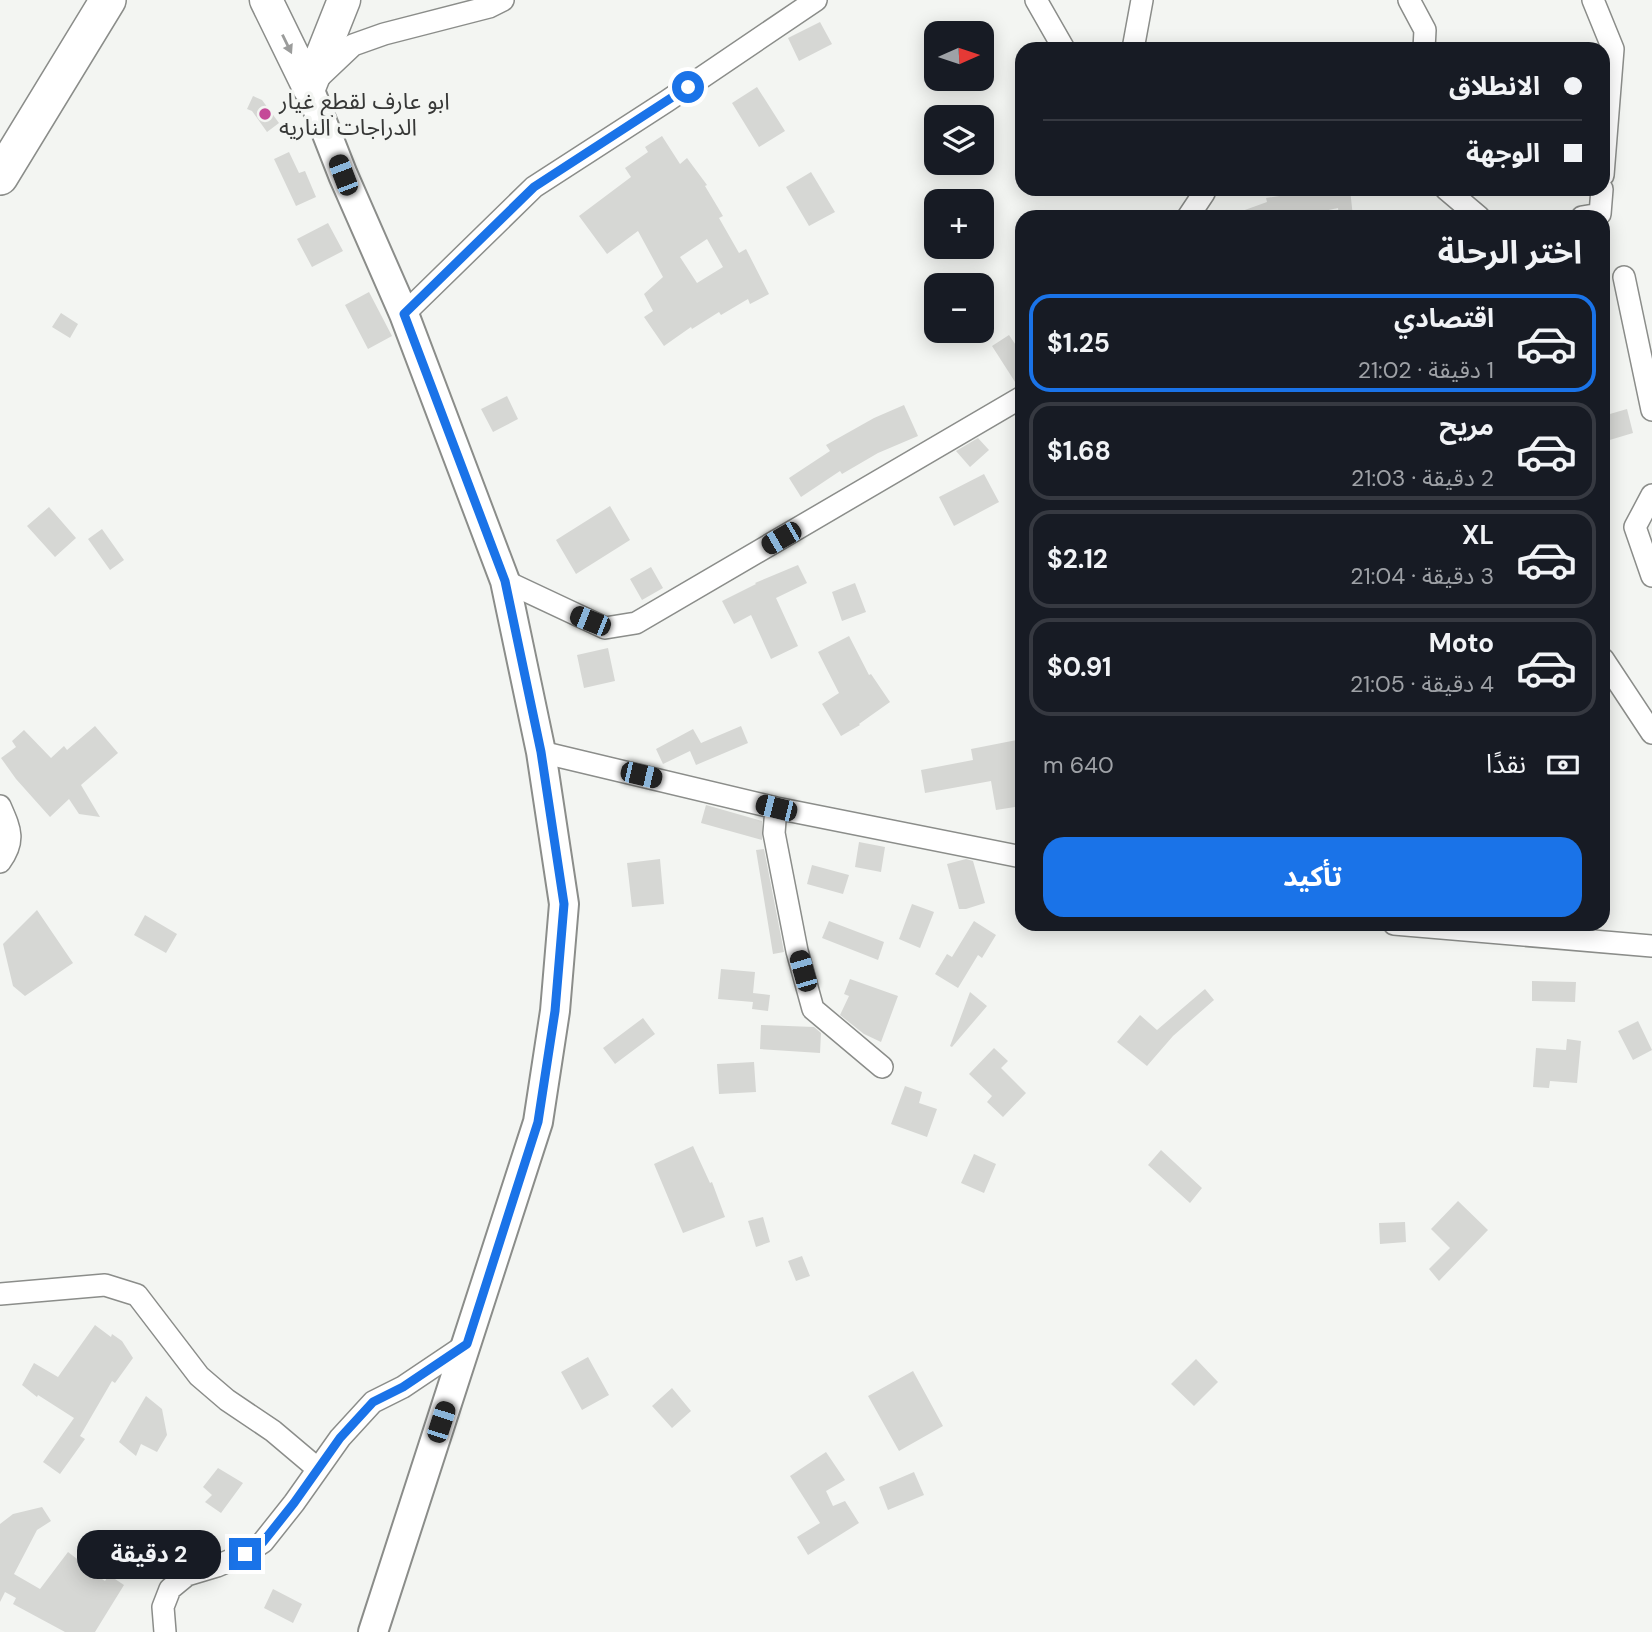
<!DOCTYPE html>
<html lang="ar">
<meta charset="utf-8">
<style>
:root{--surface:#171b24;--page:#242831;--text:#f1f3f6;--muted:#9ea1a6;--line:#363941;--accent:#1a73e8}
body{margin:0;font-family:"DM Sans","Noto Sans Arabic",sans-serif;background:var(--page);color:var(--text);direction:rtl;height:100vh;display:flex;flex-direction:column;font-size:26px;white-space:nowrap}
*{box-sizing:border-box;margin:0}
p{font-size:23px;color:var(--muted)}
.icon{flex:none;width:38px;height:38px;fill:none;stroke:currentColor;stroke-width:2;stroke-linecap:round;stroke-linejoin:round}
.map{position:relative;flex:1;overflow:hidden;direction:ltr}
.drawer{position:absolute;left:1015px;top:210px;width:595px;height:721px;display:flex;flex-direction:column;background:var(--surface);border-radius:21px;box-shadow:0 4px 18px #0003;direction:rtl}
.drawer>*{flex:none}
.top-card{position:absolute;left:1015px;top:42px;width:595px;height:154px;border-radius:21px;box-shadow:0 4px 18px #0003;direction:rtl;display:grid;align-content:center;height:154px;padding:0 28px;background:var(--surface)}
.needle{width:46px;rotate:87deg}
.fabs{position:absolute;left:924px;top:21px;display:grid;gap:14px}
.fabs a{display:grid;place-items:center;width:70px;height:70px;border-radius:14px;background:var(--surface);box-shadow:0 4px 18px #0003;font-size:35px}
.end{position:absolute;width:32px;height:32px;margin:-16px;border:9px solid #1a73e8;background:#fff;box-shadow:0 0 0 4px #fff}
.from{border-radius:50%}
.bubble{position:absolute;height:49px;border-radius:21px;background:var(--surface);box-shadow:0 4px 18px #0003;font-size:23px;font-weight:700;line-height:49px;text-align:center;direction:rtl}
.car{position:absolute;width:21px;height:42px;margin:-21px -10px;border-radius:9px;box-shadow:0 0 5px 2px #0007;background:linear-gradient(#222 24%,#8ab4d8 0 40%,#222 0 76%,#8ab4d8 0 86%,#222 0)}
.top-card b{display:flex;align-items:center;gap:24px;height:66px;font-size:26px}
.top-card b+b{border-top:2px solid var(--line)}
.top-card i{width:18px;height:18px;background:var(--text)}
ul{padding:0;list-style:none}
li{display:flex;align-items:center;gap:21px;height:98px;margin:0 14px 10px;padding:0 14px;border:4px solid var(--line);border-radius:21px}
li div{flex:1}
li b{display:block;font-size:26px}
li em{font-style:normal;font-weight:700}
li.selected{border-color:var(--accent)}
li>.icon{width:63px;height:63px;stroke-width:1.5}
h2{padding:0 28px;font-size:32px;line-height:84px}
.pay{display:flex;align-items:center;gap:18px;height:77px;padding:0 28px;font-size:26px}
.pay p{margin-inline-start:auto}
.button{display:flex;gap:14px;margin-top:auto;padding:14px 28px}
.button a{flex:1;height:80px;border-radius:21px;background:var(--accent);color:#fff;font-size:28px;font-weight:700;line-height:80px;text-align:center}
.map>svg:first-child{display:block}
.building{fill:#d6d7d4;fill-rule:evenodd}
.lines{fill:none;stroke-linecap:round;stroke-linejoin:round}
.minor-casing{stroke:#8b8d8a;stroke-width:24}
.tertiary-casing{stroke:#8b8d8a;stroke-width:32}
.secondary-casing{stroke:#8b8d8a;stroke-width:35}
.primary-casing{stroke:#8b8d8a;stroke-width:38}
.minor{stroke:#fff;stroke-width:21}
.tertiary{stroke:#fff;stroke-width:28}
.secondary{stroke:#fff;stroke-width:32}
.primary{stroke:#fff;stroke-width:35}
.oneway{fill:#9b9c9b}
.route{stroke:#1a73e8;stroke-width:9}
.poi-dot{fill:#c54998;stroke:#f3f5f2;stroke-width:2.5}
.labels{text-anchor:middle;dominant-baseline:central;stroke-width:7;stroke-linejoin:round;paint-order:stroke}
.poi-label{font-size:23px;fill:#373837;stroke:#f3f5f2;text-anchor:start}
</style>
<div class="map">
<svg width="1652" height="1632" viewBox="0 0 1652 1632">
<rect width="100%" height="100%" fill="#f3f5f2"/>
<path class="building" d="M820,22L832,44L799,61L788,38Z
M757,87L785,131L759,147L732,103Z
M253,96L262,100L279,123L267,132L252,111L247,109Z
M662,136L680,164L687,158L707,185L705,186L723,216L719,218L739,253L746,249L769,294L750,304L748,299L721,315L719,312L692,329L691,327L664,346L644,317L653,311L644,294L663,277L638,231L607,254L579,216L631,177L625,168L648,152L645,147ZM707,239L723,267L697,283L680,257Z
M289,152L299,173L305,171L316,197L296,206L274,159Z
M811,172L835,212L809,226L786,187Z
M1297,189H1350L1353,217H1339L1338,208L1296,217H1232L1231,215L1267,202L1266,198L1298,193Z
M328,223L343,251L312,267L297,239Z
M369,292L392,336L368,349L345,305Z
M61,313L78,324L70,338L52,327Z
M1009,335L1022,354V384L1017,385L992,346Z
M507,396L518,419L493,432L481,409Z
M904,405L918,436L878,453L842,474L840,471L801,497L789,478L830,451L826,445L874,418Z
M1627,409L1633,433L1603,442V416Z
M978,438L989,450L970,467L956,451Z
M984,474L999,502L954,526L939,497Z
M610,506L630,540L576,574L556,540Z
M49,507L76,538L55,557L27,526Z
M102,529L124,560L110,570L88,539Z
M798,565L807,583L776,598L798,646L771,659L751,615L734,624L722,601L756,584L755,583Z
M651,567L663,588L642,600L630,579Z
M855,583L866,612L842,621L832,592Z
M849,636L869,675L871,674L890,702L859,724L860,725L841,736L822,704L839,693L818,652Z
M608,648L615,681L584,688L577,655Z
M95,726L118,753L81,785L100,817L79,814L69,799L50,817L16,779L1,758L16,747L12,741L24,730L51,758L64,746L67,750Z
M741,726L748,743L696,765L690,751L663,764L656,749L693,729L701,743Z
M1022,739V806L996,810L991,781L925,793L921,770L973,760L971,749Z
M706,805L762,821V840L701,823Z
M859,842L885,847L881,872L855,867Z
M764,849L784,952L773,954L756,850Z
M660,859L664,904L632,907L627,863Z
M966,859L973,861L985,903L966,909H959L947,864Z
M812,865L849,875L843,894L807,884Z
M912,904L934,912L920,948L899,939Z
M37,910L73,963L25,996L13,986L3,944Z
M145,915L177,934L166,953L134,935Z
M829,921L884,942L878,960L822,938Z
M974,921L996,935L982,958L978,955L958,988L935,974L947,954L952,957Z
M721,969L755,972L753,993L770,995L768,1011L752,1009L753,1002L718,999Z
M850,979L898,996L881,1042L864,1034L840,1015L849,996L844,994Z
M1532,981L1576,982L1575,1002L1532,1001Z
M1205,989L1214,1000L1173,1036L1147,1066L1117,1042L1140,1015L1157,1030Z
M970,992L987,1006L952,1047L950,1046Z
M643,1018L655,1034L615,1064L603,1048Z
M1638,1021L1652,1050L1633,1060L1618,1031Z
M761,1025L814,1027L821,1033L820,1053L760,1049Z
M1567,1039L1581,1041L1577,1083L1550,1081L1549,1088L1533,1087L1536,1048L1566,1050Z
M994,1048L1008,1061L1001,1068L1026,1093L1003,1117L987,1102L992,1096L969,1074Z
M754,1062L756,1092L719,1094L717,1064Z
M905,1086L922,1092L919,1103L937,1109L927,1137L891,1124Z
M693,1146L710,1183L712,1182L725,1217L683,1233L654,1164Z
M1161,1150L1202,1188L1190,1203L1148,1165Z
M974,1154L996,1164L984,1193L961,1183Z
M1458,1201L1488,1230L1439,1281L1429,1269L1450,1248L1431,1229Z
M763,1217L770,1242L756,1247L748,1221Z
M1405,1222L1406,1242L1380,1244L1379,1223Z
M802,1256L810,1276L796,1281L788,1261Z
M95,1325L111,1337L112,1334L122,1341L133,1358L115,1383L112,1381L80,1436L85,1439L60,1474L43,1462L74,1418L38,1395L37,1397L22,1385L34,1363L58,1377Z
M588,1357L609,1395L582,1410L561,1372Z
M1196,1359L1218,1382L1194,1406L1171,1384Z
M913,1371L943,1426L899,1451L868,1396Z
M672,1388L691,1411L672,1428L652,1406Z
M146,1396L162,1409L167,1435L157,1452L141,1444L136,1456L119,1442Z
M826,1452L845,1480L826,1491L833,1506L845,1501L859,1523L808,1555L797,1537L820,1523L790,1476Z
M218,1468L243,1483L221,1513L205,1502L212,1495L203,1487Z
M914,1472L924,1495L888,1510L879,1487Z
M42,1507L51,1521L37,1530L14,1574L40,1589L68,1552L81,1562L79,1564L105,1581L109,1575L124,1585L95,1632H65L13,1604L16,1598L5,1592L0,1602V1524L13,1514Z
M273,1589L302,1604L293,1623L264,1608Z"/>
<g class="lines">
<defs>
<path id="minor" d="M1036,0L1064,49
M1409,0L1425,30L1424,49
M1593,0L1613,49L1603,175
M1133,49L1142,0
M316,80L353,45L384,34L489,7L503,0
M1446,189L1479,217
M1188,217L1204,193
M1582,217L1600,214L1602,189
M1624,277L1652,410
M404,314L534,187L667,101L816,0
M1652,495L1635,527L1652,576
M505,581L605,628L636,623L1022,397
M1603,659L1652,733
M541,752L776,808L1022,857
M0,806C10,829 16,840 0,862
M776,808L774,833L797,951L813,1009L882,1067
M1394,924L1652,946
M0,1294L105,1285L137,1295L199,1376L227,1400L273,1431L318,1469
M165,1632L163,1607L170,1589L187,1575L217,1566L245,1554L263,1542L294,1503L340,1438L373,1402L403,1387L467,1344"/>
<path id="tertiary" d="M309,88L343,175L404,314L505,581L541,752L564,904L555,1011L538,1122L373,1632"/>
<path id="secondary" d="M266,0L309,88
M309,88L344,0"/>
<path id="primary" d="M0,177L108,0"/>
</defs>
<use href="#minor" class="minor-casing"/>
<use href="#tertiary" class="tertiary-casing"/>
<use href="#secondary" class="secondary-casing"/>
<use href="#primary" class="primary-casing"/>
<use href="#minor" class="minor"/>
<use href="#tertiary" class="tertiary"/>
<use href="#secondary" class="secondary"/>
<use href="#primary" class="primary"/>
</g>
<defs><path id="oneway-solid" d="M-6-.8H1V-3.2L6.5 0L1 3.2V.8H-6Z" transform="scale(1.75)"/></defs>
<use class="oneway" href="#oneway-solid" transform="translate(287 44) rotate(64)"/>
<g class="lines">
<path class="route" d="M245,1554L263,1542L294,1503L340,1438L373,1402L403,1387L467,1344L538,1122L555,1011L564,904L541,752L505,581L404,314L534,187L688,87"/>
</g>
<circle class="poi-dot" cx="265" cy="114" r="7"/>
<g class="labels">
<g class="poi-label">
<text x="279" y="101">ابو عارف لقطع غيار<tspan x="279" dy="26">الدراجات الناريه</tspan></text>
</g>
</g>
</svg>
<div class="fabs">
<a><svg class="needle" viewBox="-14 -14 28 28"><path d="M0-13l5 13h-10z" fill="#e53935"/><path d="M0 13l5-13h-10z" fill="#9ea1a6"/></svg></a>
<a><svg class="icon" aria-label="layers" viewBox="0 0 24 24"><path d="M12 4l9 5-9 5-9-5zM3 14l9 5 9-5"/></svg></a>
<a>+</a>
<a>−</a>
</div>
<i class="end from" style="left:688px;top:87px"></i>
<i class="end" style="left:245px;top:1554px"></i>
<div class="bubble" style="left:77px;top:1530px;width:144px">2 دقيقة</div>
<i class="car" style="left:343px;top:175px;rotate:339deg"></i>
<i class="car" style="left:781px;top:538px;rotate:240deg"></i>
<i class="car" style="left:590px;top:621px;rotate:292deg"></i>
<i class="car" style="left:641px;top:775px;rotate:103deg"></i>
<i class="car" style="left:776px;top:808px;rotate:284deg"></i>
<i class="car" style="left:803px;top:971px;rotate:344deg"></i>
<i class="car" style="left:441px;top:1422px;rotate:18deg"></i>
<div class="top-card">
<b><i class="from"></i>الانطلاق</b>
<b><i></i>الوجهة</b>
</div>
<section class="drawer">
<h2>اختر الرحلة</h2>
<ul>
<li class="selected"><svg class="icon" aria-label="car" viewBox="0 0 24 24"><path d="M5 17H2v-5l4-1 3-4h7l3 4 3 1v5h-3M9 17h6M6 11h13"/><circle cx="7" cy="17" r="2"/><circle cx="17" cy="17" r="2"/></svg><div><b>اقتصادي</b><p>1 دقيقة · 21:02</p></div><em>$1.25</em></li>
<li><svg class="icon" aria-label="car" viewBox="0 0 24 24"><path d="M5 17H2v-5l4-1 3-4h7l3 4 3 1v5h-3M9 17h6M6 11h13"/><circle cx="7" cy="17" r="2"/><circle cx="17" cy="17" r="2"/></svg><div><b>مريح</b><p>2 دقيقة · 21:03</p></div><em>$1.68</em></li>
<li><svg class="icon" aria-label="car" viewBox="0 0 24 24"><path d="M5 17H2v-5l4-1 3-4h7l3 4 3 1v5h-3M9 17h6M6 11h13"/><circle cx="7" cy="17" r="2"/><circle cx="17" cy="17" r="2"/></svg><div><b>XL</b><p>3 دقيقة · 21:04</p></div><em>$2.12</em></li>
<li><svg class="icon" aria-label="car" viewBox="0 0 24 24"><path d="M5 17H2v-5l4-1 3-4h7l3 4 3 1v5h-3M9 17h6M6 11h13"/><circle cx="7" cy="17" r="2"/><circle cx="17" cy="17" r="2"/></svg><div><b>Moto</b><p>4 دقيقة · 21:05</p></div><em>$0.91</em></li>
</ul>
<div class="pay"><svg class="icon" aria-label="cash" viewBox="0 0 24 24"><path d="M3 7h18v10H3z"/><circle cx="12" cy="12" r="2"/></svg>نقدًا<p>640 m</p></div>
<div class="button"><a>تأكيد</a></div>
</section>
</div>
